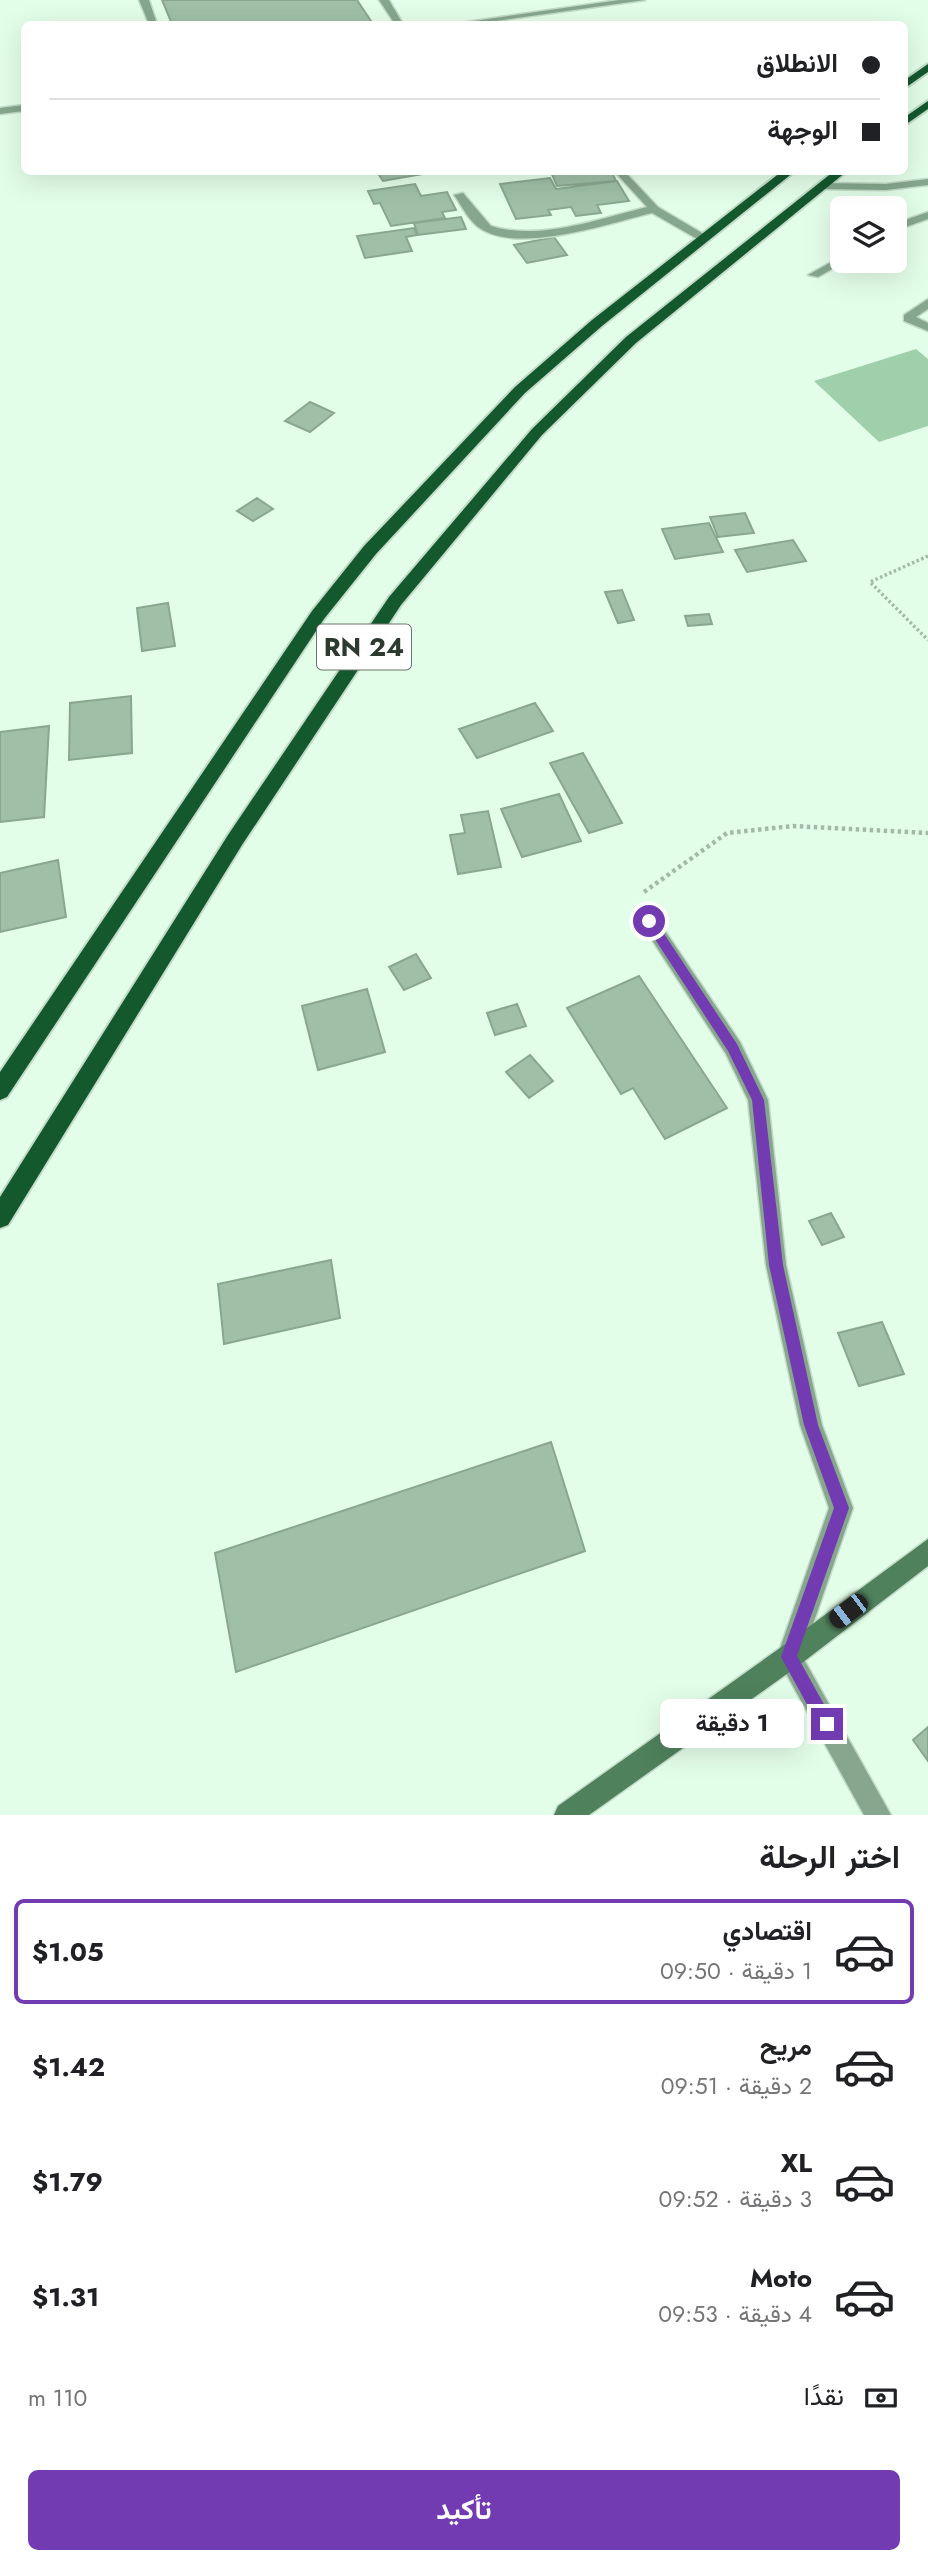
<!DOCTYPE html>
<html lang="ar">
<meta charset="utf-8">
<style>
:root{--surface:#fff;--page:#f6f6f6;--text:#202124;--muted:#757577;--line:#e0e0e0;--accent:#723bb1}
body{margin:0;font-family:Jost,Vazirmatn,sans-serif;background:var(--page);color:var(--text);direction:rtl;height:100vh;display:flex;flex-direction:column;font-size:26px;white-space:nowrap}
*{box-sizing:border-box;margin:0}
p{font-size:23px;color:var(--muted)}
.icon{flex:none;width:38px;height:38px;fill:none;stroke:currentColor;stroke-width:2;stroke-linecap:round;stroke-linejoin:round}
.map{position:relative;height:1815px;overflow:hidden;direction:ltr}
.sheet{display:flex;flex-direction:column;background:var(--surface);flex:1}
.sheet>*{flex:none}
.banner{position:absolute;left:21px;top:21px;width:887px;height:154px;border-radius:10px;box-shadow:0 7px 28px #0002;direction:rtl;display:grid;align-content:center;height:154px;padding:0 28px;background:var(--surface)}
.tools{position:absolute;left:830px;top:196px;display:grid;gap:14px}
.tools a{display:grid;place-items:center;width:77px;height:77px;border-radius:10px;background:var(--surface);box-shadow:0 7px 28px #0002;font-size:35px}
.end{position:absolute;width:32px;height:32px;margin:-16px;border:9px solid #723bb1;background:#fff;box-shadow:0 0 0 4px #fff}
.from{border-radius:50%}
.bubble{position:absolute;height:49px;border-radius:10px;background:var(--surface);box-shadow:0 7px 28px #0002;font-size:23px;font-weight:700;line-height:49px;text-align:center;direction:rtl}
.car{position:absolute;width:21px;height:42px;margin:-21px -10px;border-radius:9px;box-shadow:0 0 5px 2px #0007;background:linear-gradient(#222 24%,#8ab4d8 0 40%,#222 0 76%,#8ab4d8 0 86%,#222 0)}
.banner b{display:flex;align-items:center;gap:24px;height:66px;font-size:26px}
.banner b+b{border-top:2px solid var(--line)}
.banner i{width:18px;height:18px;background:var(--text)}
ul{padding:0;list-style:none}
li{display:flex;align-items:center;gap:21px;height:105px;margin:0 14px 10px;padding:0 14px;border:4px solid transparent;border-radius:10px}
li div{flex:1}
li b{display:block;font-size:26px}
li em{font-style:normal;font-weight:700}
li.on{border-color:var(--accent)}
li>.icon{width:63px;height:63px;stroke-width:1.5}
h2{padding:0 28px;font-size:32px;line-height:84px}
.pay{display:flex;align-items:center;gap:18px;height:77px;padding:0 28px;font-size:26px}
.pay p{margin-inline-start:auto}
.primary-button{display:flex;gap:14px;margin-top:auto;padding:14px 28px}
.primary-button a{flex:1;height:80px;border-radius:10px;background:var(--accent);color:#fff;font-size:28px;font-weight:700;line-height:80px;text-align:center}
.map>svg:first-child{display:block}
.green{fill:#a0d0ab}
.building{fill:#9fbfa6;stroke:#89a78f;stroke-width:2}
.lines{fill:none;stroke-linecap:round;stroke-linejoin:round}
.service-casing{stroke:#c2dbc7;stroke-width:3}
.pedestrian-casing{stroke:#c2dbc7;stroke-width:3}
.minor-casing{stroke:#c2dbc7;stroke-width:3}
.secondary-casing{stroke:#c2dbc7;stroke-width:3}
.trunk-casing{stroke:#c2dbc7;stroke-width:4}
.path-far1{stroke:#a3b9a8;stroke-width:3.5;stroke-dasharray:2.5 2.5;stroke-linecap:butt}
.path{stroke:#a3b9a8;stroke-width:4.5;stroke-dasharray:3.5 3.5;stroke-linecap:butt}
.service{fill:#86a78d;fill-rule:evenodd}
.pedestrian{fill:#86a78d;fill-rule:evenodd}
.minor{fill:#86a78d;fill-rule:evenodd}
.secondary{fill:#4f815c;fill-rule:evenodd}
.trunk{fill:#14582e;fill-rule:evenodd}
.route{fill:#723bb1}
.labels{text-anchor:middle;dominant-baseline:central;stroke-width:5;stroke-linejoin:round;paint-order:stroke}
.shield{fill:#fff;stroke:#6c756e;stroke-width:2}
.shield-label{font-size:26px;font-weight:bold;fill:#2d3a30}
</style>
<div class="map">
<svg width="928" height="1815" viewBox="0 0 928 1815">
<rect width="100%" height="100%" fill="#e3fee8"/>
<path class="green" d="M916,349L928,359V426L879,442L814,381Z"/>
<path class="building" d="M162,0H357L373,24H172Z
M377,172H420L422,174L383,181Z
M551,172H612L616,181L557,186Z
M550,178L556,189L617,181L629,201L597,205L601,213L576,216L571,207L548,210L551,215L516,219L500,184Z
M415,184L421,196L447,192L456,210L442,212L445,218L391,226L380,203L374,204L368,191Z
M461,217L466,229L418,235L414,223Z
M414,228L417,235L406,237L412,251L365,258L357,236Z
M554,237L567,255L527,263L514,245Z
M310,402L334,413L310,432L285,421Z
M257,498L273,509L253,521L237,511Z
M745,513L754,533L718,537L710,517Z
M709,523L723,552L675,559L662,529Z
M793,540L806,561L747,572L735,550Z
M622,590L634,620L618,623L605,592Z
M168,603L175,646L142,651L137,608Z
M709,614L712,624L688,626L685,616Z
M131,696L132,753L69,760L70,703Z
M535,703L553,731L477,758L459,729Z
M49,726L44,817L0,822V732Z
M583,753L622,823L589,833L550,763Z
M559,794L581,841L522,857L501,809Z
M488,811L501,867L458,874L450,835L465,833L461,815Z
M58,860L66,917L0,932V873Z
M416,954L431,978L404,990L389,967Z
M639,976L727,1108L665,1139L633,1088L621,1094L567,1008Z
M367,989L385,1052L318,1070L302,1006Z
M517,1004L526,1026L495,1035L487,1013Z
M530,1055L553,1081L529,1098L506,1072Z
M831,1213L844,1237L822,1245L809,1221Z
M331,1260L340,1318L224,1344L218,1284Z
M882,1322L904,1374L859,1386L838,1333Z
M551,1442L585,1551L236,1672L215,1553Z
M928,1727V1761L913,1740Z"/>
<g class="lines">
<defs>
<path id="service" d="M928,212V219L894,231V224Z
M842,256V261H846L818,277L808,275Z
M928,299V309L916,317L928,323V331L904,321V315Z"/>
<path id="pedestrian" d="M928,179V185L886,190L822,189L817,186L822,183L886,184Z"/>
<path id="minor" d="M139,0H149L157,24H149Z
M379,0H389L403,24H395Z
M619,0H645L475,24H453Z
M24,105V111L0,114V108Z
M615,172H625L658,207L707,236V240H699L652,213C610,223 521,254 481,229C469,222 462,206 454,195L463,193L491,226C541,241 598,219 647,207Z
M649,914L655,916L740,1042L768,1100L786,1265L822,1425L853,1508L802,1656L891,1815H864L777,1657L829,1508L800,1425L766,1265L748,1100L726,1054L643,926L640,921L643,916Z"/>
<path id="secondary" d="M928,1539V1566L798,1666L589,1815H554L558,1806L780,1648Z"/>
<path id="trunk" d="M928,64V72L905,88V80Z
M928,101V109L905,125V117Z
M781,172H794L602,326L525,393L376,554L324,619L7,1097L0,1100V1072L312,611L364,546L515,387L592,320Z
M833,172H846L636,343L542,435L401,605L242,845L8,1225L0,1228V1197L228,835L389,597L532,429L626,337Z"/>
</defs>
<use href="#service" class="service-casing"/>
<use href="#pedestrian" class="pedestrian-casing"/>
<use href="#minor" class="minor-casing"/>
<use href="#secondary" class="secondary-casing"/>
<use href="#trunk" class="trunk-casing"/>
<path class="path-far1" d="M928,556L870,582L928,640"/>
<path class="path" d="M644,892L727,833L793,826L928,833"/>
<use href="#service" class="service"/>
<use href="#pedestrian" class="pedestrian"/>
<use href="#minor" class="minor"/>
<use href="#secondary" class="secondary"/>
<use href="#trunk" class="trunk"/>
</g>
<path class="route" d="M649,916L653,917L737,1044L764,1100L783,1265L818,1425L849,1508L797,1656L835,1724L827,1733L821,1730L781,1657L834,1508L804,1425L769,1265L752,1100L728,1051L645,924L643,921Z"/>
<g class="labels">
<rect class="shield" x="317" y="624.5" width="94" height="45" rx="5"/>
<g class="shield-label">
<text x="364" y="647">RN 24</text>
</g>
</g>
</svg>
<div class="tools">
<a><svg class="icon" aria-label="layers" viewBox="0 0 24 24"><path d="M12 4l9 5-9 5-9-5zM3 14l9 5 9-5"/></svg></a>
</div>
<i class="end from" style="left:649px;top:921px"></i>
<i class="end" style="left:827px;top:1724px"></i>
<div class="bubble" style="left:660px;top:1699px;width:144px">1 دقيقة</div>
<i class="car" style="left:848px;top:1611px;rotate:233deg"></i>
<div class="banner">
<b><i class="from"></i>الانطلاق</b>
<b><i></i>الوجهة</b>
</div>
</div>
<section class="sheet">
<h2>اختر الرحلة</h2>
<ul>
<li class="on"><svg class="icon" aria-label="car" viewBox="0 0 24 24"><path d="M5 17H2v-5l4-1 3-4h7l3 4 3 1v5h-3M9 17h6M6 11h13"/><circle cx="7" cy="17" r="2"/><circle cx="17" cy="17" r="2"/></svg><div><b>اقتصادي</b><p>1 دقيقة · 09:50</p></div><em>$1.05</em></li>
<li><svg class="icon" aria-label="car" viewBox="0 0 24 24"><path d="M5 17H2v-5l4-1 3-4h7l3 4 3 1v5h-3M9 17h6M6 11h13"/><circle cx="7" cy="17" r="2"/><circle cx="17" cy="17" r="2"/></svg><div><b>مريح</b><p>2 دقيقة · 09:51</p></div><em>$1.42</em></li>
<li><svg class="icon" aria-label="car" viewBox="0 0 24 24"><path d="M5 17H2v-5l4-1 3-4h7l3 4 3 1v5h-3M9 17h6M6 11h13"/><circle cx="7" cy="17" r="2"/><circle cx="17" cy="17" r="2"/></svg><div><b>XL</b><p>3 دقيقة · 09:52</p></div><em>$1.79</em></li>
<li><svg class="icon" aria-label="car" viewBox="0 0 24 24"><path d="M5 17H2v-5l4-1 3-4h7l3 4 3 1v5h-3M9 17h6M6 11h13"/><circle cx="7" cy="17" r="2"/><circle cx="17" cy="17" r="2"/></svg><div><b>Moto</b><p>4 دقيقة · 09:53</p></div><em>$1.31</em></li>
</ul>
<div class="pay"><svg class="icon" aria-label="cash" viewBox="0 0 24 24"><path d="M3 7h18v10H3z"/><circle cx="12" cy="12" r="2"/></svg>نقدًا<p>110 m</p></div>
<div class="primary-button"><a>تأكيد</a></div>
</section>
